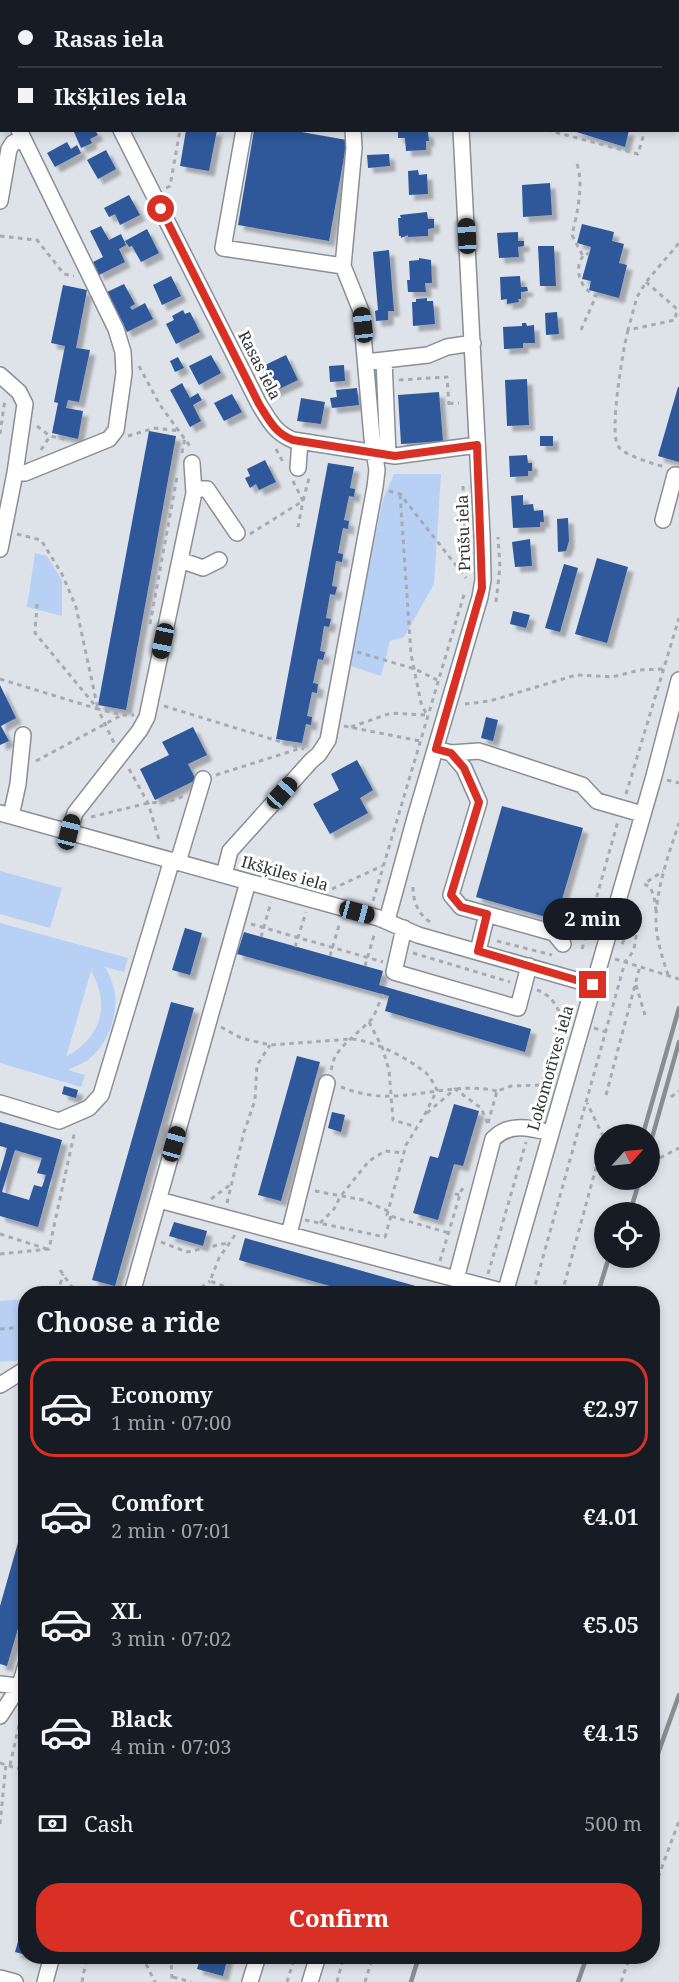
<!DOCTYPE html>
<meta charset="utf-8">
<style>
:root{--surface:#171b24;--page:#20242c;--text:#f1f3f6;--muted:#9ea1a6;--line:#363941;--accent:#d93025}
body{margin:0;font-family:"Noto Serif",serif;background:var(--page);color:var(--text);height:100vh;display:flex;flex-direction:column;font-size:22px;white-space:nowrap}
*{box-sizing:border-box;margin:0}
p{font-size:20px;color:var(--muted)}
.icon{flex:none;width:33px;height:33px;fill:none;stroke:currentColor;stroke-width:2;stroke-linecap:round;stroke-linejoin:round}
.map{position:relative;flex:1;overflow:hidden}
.drawer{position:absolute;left:18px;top:1286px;width:642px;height:678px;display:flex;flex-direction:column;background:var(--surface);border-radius:24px;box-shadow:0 3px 9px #0003}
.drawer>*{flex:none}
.top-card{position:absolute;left:0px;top:0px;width:680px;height:132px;box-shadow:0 3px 9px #0003;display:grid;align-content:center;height:132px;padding:0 18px;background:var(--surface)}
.needle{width:39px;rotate:63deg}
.buttons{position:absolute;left:594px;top:1124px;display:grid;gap:12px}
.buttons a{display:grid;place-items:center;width:66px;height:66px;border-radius:50%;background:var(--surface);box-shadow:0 3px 9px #0003;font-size:30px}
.end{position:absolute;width:27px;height:27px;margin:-14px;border:8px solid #d93025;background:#fff;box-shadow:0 0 0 3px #fff}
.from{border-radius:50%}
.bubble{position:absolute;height:42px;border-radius:21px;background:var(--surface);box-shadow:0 3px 9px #0003;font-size:20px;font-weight:700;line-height:42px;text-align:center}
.car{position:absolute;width:18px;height:36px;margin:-18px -9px;border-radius:8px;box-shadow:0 0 4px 2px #0007;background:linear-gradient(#222 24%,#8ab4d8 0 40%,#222 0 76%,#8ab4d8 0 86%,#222 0)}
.top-card b{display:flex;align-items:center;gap:21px;height:57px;font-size:22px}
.top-card b+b{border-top:2px solid var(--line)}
.top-card i{width:15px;height:15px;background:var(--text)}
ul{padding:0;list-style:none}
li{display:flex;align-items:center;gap:18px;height:99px;margin:0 12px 9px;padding:0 6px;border:3px solid transparent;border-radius:24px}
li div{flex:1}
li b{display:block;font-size:22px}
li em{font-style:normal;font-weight:700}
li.current{border-color:var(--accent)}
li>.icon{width:54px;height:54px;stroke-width:1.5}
h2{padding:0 18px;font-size:27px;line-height:72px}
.pay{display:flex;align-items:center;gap:15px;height:66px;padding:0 18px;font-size:22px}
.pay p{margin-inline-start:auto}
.button{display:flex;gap:12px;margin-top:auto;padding:12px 18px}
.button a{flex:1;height:69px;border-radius:24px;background:var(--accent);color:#fff;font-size:24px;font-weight:700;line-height:69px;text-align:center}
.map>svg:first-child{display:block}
.green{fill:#b7d0f4;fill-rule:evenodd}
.building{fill:#2d5999;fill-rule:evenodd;filter:url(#shadow)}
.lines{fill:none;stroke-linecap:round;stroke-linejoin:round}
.minor-casing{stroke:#8a8e95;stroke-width:18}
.path{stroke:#a7abb1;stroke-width:3;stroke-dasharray:4.5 4.5;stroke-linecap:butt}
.minor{stroke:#fff;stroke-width:15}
.rail{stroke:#898d92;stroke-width:4.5}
.route{stroke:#d93025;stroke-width:8}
.labels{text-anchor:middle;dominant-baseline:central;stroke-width:6;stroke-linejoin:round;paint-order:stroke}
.street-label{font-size:16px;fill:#313336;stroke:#fff}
</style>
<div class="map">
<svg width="679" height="1982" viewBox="0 0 679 1982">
<defs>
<filter id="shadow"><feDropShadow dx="5.5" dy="5.5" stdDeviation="1.5" flood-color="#0004"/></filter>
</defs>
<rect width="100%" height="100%" fill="#dee3ea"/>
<path class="green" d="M394,474H441L434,584L404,637L390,641L381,676L348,665L383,499Z
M35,553L47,556L62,580V616L27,607Z
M0,871L62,888L50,928L0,914Z
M0,923L128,958L124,972L105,967C109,975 114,984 115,994C118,1016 107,1045 89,1059C83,1064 75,1066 68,1070L85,1075L81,1087L0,1063ZM91,971C111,1006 101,1037 66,1057Z
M25,1299V1360L0,1362V1301Z"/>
<path class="building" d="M73,130H95L98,135L90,139L92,143L81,148Z
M186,130H217L209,171L180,166Z
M254,130H290L347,140L329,241L238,225Z
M398,130L428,132L429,141H426V150L406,151L405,138H398Z
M570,130H629L625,147Z
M67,142L71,149L77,145L81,153L55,167L47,153Z
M106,150L116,169L98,179L87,160Z
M389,154L390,166L368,168L367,155Z
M418,170L419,175L427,174L428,194L409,195L408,171Z
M550,183L552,215L523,217L522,185Z
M129,195L140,215L120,225L115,214L109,217L104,208Z
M427,212L428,219H434V228L428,229V236L408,237V235L401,238V236H399L398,218H401L400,215Z
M582,224L614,232L612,241L624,244L619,263L627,265L619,298L589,290L591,281L582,279L591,247L577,243Z
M101,226L109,240L121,234L126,245L119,249L125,262L99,275L93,262L103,257L90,231Z
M147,229L159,253L141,262L132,246L129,247L125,241Z
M518,232V241H524V246L518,247L519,257L499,258L497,233Z
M538,246H554L556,286H540Z
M389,250L394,311H388V320L376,321L375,311L378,310L373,252Z
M419,258L431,260L432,283H425L426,292H408L407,280H410L409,261L419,260Z
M171,276L181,296L162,305L153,285Z
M520,276L521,287H527L528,291L521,292V299H518L519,302L507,304V299L501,300L500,277Z
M124,284L135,304L130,307L132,310L145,303L153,319L127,332L107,292Z
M63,285L87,290L76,348L90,350L79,402L68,400L66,408L83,411L78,439L52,433L58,403L54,402L65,346L51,343Z
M427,298V301H433L435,324L413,326L412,302H416V299Z
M183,310L185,314L190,312L200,332L176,344L166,324L174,320L172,316Z
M557,312L559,334L546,335L545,313Z
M522,323H526L527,326L534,325L535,343H523V348L504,349L503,327L522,326Z
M211,355L221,373L199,385L189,366Z
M286,355L298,380L273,392L261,367Z
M178,357L184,368L175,372L170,361Z
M344,365L345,381L330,382L329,366Z
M527,379L529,425L507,426L505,380Z
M182,383L190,398L198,393L202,400L193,405L201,421L190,427L170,390Z
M678,387H679V462L658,456Z
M357,388L359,405L332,408L330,398L337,397L336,390Z
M439,392L443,441L401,444L398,395Z
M232,394L242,412L224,421L214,403Z
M301,398L325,402L321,424L297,421Z
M149,431L176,436L126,710L98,705Z
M540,436H553V446H540Z
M527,455L528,463H532V471H528V476L510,477L509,456Z
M265,460L276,482L259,490L256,484L250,488L245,478L250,476L247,469Z
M328,463L354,467L350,488L355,489L354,497L349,496L344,520L349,521L348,529L343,528L338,553L343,554L342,562L336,561L332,586L337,587L335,595L330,594L326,618L331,619L329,627L324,626L320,651L325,652L323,660L318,659L313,683L318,684L317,693L312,692L307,716L312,717L311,725L306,724L302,743L276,739Z
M523,495V505L533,504L534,511L543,510L544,522H540V527L513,528L511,496Z
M568,518L569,541L566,551L558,552L557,519Z
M530,539L532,566L515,567L512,542Z
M597,558L628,567L607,643L575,634Z
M564,564L578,568L560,632L545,628Z
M513,611L530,615L526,628L510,624Z
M0,685L16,718L1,726L9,741L0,745Z
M486,717L498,720L493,741L481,738Z
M193,727L207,755L188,764L196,780L155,800L140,769L169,755L162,742Z
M357,760L373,790L360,798L368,813L330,834L313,804L339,790L331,774Z
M502,806L583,828L556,920L476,897Z
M185,928L202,933L190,975L172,970Z
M244,932L383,971L379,985L531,1029L525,1052L385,1011L389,996L237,954Z
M171,1002L194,1008L115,1286L92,1280Z
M297,1056L320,1062L281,1201L258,1195Z
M64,1086L78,1090L76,1098L62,1094Z
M454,1104L479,1111L463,1166L454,1164L438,1220L413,1213L430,1156L438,1158Z
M332,1112L345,1115L341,1132L328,1128Z
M0,1122L62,1140L38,1227L0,1216V1172L7,1148L0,1146ZM15,1150L42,1158L37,1173L46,1175L42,1187L34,1185L29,1200L2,1192Z
M174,1222L207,1231L203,1246L169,1236Z
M245,1238L437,1292V1293H354L239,1260Z
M25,1518L26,1601L7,1666L0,1664V1606Z
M25,1918H26V1955L15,1952Z
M201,1956H228L223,1976L197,1969Z"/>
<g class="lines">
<defs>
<path id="minor" d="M51,0L52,2
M454,0V2
M594,0L600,2
M635,2L636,0
M678,21L679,20
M0,89L2,93
M121,130L259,404C269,420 275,433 293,440L395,456L477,445
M0,201L9,149L13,143L23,138
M343,266L354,148L353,130
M384,360L388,455
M366,362L428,355L447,347L473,343
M0,375L19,392L25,404L15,473L0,549
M192,463L194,493
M298,468L300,441
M15,473H25L109,439L116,430L124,373L123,352L116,329L19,130
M663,520L675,475L679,476
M180,560L203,568L219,560
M436,749L451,753L464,768L479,802L451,895L461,907L554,933L563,944
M451,753L479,751L582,785L597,801L642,814
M0,813L379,918L418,935L593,985
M11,816L18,784L23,735
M69,832L75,813L140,730L147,717L194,493L199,489H207L237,533
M178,862L203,779
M224,875L230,851L311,761L319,754L328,740L375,487L377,470L372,438L361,311L343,266L223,248L244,130
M387,920L415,818L480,597L483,580L482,535L461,130
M404,928L394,972L518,1008L529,966
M478,951L487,914
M0,1103L59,1121L89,1108L101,1095L172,860
M159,1200L505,1292
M289,1234L327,1083
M456,1279L493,1139C509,1122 531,1128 551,1133
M132,1293L248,882
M505,1293L654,776L679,680
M0,1385L26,1369
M0,1684L26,1687
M0,1716L20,1685L26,1665
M0,1978L15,1982
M45,1982L52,1956
M250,1982L258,1956
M310,1982L318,1956"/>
</defs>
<use href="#minor" class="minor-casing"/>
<path class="path" d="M471,0V2
M0,110L2,111
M547,130L638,154L645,130
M577,164C584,185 577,214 572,235L583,256L589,253
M166,188L170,186L180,130
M0,236L37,240L64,274L74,276
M583,256C573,270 581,289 596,296L598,293
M646,282L677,309L675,320L628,330L637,297L646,282L679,243
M581,330L596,296
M628,330C623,349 609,432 618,446C624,456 653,463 664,467
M139,366L160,405L192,449
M399,380L447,377L449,405
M440,404L459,403
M37,426L50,436L68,440
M0,434L5,399
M128,436L155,428L180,431
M276,449L283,462
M41,450L50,436
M182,453L185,437
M293,481L303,501L298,527
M463,486L466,560
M389,491L400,494L466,578
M17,534L41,540L62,574L76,607L98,709
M250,534L303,501L309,478
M496,602L500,567L498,537
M37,604L35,633L98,709L122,715H134
M150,624L177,477
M357,652L415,669L437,680
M0,679L98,709L114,743
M465,704L490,701L576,675L612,677L640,670L664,669
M164,706L304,749
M344,726L420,741
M351,727L391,713L427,715L421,703L411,654L400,494
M36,761L122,715
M129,769L148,803L160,843
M216,775L298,749
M667,780L679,783
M626,794L679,618
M91,817L148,803L168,802L184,796
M413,887C413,901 418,914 430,922
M332,889L382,866
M373,901L465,591
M656,911L654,896L650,887L644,884L663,871
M251,924L383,962
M261,937L271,902
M497,941L552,955
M622,944L633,923
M295,947L306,912
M582,949L618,821
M413,953L510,982
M330,956L340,922
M615,959L679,979
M365,966L375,932
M668,975C662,956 655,936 656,915C658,883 669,853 679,823
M636,985L645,1015
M369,1022L382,1047L389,1070L393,1120L417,1127
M221,1027L241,1038L270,1045L351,1039C373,1040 410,1059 427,1074C431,1078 434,1085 437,1090L424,1116L406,1145L387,1215L449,1233
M594,1028L606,1032
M331,1070L335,1056L343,1046L373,1018L383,994
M341,1087C356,1093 375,1097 391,1096C427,1095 462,1083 497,1091
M606,1095L640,966
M671,1097L679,1091
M427,1113L455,1089L481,1108L488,1124
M533,1115L561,1019C559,1006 549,994 537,990
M488,1123L497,1091L511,1086L542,1085
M471,1138L479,1141
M652,1162L679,1148
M315,1191L363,1200L388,1211
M446,1192L460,1195
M211,1199L230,1185
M227,1203L244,1132L255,1100L257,1065L270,1045
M305,1220L385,1237L391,1216
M320,1223L334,1209L340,1197L369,1161L385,1151L404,1153
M0,1234L47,1249
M235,1235L219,1258L210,1281L243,1293
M161,1242L187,1252L227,1243
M0,1254L49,1249L75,1130
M440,1261L461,1191L465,1185
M60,1270L76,1293
M488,1274L526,1142
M58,1293L63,1274
M194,1293L210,1281
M533,1293L625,962C636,951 638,937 634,922
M562,1293L604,1138L587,1103
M0,1329L26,1327
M20,1721L26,1739
M0,1763L26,1771
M10,1765L20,1721
M0,1824L6,1764
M652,1894L679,1821
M142,1956L155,1982
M162,1956L170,1959
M171,1956L172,1982
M173,1977L191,1982
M82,1982L87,1956
M287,1982L295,1956
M337,1982L344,1956
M365,1982L373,1956
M621,1982L630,1956"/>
<use href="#minor" class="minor"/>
<path class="rail" d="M643,1134L679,1008
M650,1145L679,1042
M630,1212L640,1179
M598,1293L609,1257
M652,1770L679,1695
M411,1982L419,1956
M578,1982L587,1956"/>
</g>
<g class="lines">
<path class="route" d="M161,209L259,404C269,420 275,433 293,440L395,456L477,445L482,588L436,749L451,753L464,768L479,802L451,895L461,907L487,914L478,951L593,985"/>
</g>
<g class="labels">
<g class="street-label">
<text transform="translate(260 365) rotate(63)">Rasas iela</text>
<text transform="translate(463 533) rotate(-92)">Prūšu iela</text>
<text transform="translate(285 873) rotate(16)">Ikšķiles iela</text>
<text transform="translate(550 1068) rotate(-74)">Lokomotīves iela</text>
</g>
</g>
</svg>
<div class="buttons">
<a><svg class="needle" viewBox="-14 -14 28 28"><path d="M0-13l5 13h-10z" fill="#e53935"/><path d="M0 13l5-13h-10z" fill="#9ea1a6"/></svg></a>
<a><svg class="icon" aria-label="locate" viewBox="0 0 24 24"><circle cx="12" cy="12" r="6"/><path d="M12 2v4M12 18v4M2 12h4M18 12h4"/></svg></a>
</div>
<i class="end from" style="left:161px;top:209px"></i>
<i class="end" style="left:593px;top:985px"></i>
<div class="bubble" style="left:543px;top:898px;width:99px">2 min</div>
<i class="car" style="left:467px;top:236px;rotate:357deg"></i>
<i class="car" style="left:363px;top:325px;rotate:353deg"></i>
<i class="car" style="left:163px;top:641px;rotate:192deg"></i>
<i class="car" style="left:282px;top:793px;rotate:42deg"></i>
<i class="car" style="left:69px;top:832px;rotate:14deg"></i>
<i class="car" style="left:357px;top:912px;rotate:105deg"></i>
<i class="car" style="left:174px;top:1144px;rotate:16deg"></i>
<div class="top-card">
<b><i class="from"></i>Rasas iela</b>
<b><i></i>Ikšķiles iela</b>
</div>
<section class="drawer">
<h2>Choose a ride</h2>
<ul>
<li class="current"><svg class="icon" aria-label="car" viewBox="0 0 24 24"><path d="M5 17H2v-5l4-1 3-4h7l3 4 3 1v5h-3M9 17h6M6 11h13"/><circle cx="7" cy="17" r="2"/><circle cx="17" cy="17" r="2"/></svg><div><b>Economy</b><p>1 min · 07:00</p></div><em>€2.97</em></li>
<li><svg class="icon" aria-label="car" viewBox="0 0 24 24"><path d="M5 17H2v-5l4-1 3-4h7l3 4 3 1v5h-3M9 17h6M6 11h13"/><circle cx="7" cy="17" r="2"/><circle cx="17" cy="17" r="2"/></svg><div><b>Comfort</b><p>2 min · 07:01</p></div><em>€4.01</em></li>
<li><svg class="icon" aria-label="car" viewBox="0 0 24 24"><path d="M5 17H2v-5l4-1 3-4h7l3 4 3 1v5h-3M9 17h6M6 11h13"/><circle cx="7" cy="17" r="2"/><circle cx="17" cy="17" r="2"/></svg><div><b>XL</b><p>3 min · 07:02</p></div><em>€5.05</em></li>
<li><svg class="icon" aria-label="car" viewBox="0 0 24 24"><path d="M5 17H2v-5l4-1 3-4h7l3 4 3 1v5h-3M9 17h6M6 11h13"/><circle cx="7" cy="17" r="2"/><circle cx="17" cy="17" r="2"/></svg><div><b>Black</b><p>4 min · 07:03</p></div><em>€4.15</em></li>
</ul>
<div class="pay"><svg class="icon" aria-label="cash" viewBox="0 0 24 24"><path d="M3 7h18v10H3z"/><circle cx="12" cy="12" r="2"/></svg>Cash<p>500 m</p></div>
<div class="button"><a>Confirm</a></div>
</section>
</div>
